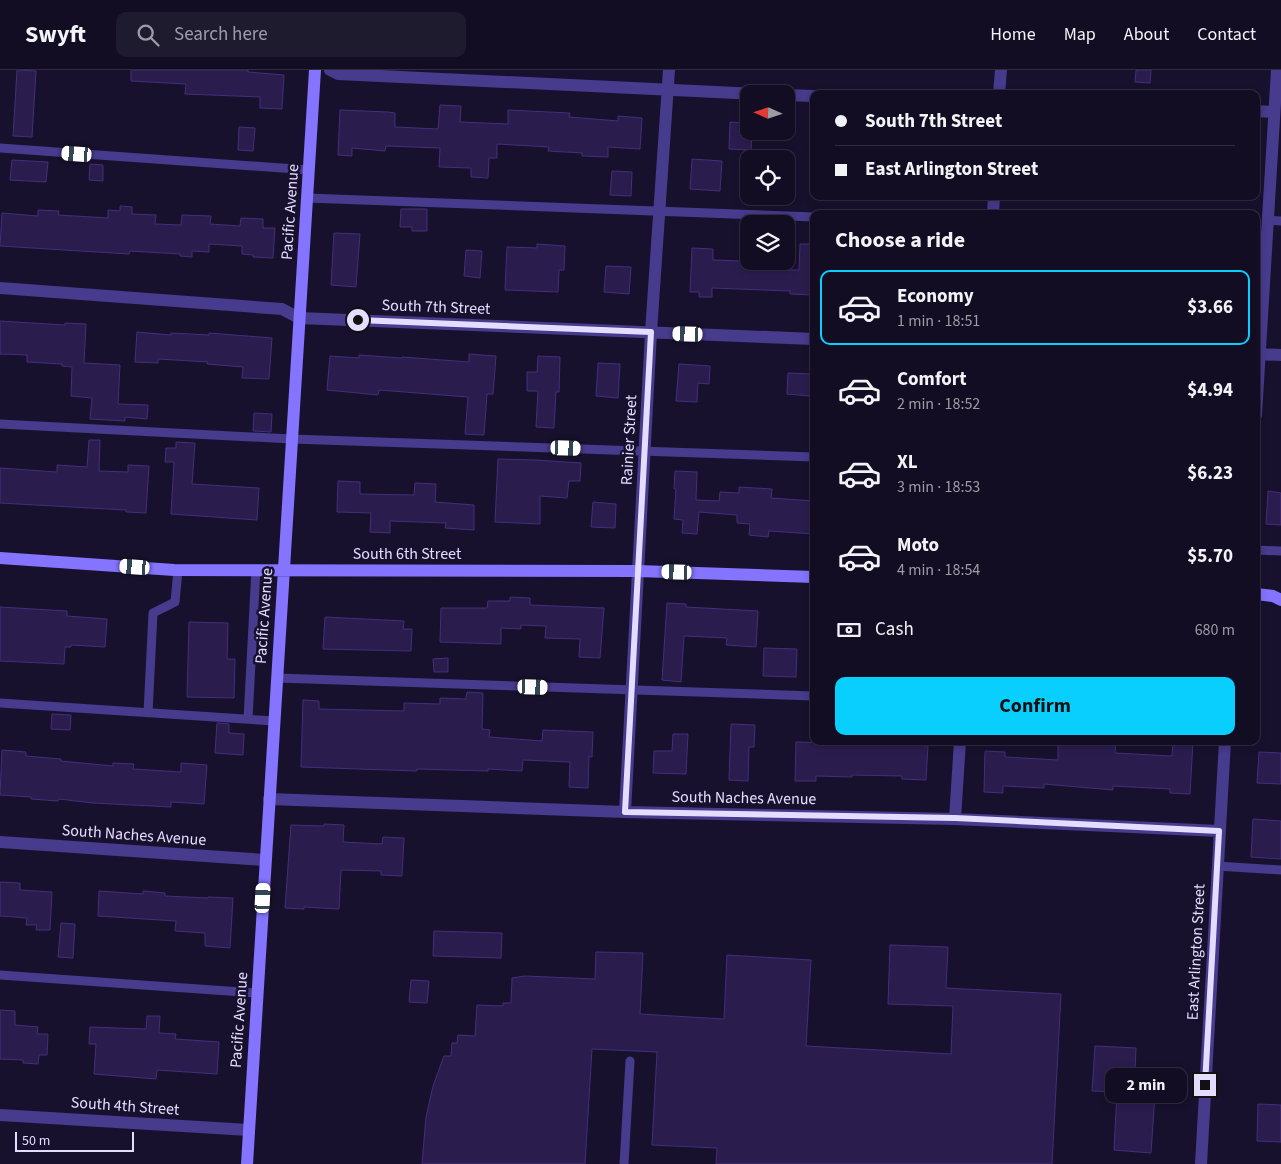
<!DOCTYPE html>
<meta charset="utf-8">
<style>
:root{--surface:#120d22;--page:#1f1b2f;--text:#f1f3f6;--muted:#9c9ca5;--line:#312d40;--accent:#09cfff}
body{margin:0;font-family:"Source Sans 3",sans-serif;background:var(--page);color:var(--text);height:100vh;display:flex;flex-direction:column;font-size:19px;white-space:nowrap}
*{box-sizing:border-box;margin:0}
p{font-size:16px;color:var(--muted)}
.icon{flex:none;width:28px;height:28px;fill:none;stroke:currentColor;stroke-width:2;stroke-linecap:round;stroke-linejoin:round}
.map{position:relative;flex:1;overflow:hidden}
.details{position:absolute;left:810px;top:140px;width:450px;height:535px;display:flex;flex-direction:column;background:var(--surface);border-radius:10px;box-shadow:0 2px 8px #0003,0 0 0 1px var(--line)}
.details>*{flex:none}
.guide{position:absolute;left:810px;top:20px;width:450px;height:110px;border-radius:10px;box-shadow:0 2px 8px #0003,0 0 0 1px var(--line);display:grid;align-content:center;height:110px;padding:0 25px;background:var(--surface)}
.needle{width:32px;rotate:273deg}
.fabs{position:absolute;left:740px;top:15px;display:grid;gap:10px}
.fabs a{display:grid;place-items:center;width:55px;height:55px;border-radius:10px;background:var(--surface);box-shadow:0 2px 8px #0003,0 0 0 1px var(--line);font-size:25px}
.scale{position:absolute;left:15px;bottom:12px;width:119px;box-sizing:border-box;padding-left:5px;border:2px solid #e4ddff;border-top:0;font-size:14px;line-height:18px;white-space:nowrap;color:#e4ddff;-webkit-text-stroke:4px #18112d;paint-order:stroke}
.end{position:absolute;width:22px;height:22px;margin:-11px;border:6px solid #e4ddff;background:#111;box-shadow:0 0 0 2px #111}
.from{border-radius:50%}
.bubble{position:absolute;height:35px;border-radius:10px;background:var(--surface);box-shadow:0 2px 8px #0003,0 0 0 1px var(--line);font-size:16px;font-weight:700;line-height:35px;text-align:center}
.car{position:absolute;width:15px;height:30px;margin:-15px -8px;border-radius:6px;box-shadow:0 0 4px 1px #0007;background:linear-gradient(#fff 24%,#345 0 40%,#fff 0 76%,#345 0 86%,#fff 0)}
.guide b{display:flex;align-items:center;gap:18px;height:48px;font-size:19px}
.guide b+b{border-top:1px solid var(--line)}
.guide i{width:12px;height:12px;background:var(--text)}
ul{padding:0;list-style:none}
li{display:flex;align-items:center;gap:15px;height:75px;margin:0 10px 8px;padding:0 15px;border:2px solid transparent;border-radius:10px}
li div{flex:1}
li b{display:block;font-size:19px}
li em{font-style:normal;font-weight:700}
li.on{border-color:var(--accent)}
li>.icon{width:45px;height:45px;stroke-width:1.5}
h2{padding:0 25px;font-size:22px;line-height:60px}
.pay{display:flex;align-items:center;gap:12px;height:55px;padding:0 25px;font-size:19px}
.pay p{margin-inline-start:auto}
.cta{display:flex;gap:10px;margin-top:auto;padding:10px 25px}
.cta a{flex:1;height:58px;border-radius:10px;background:var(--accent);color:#111;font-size:20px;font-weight:700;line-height:58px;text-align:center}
header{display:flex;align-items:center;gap:30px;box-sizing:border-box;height:70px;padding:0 25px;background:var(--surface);border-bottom:1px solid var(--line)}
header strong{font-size:24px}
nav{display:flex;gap:28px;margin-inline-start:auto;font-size:18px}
.search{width:350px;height:45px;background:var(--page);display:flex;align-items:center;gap:12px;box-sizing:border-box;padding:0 18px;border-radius:10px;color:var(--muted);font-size:19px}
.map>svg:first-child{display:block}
.building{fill:#2b1c4e;stroke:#442e7b}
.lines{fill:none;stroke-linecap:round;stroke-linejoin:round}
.lane{stroke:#463b8d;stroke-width:9}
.street{stroke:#463b8d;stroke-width:12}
.secondary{stroke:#8474ff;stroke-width:12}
.route{stroke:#e4ddff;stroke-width:6}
.labels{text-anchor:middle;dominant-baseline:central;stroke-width:5;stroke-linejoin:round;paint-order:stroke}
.street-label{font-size:16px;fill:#e4ddff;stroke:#18112d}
</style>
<header>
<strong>Swyft</strong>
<div class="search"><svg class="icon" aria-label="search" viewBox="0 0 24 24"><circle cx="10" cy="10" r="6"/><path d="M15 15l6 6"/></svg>Search here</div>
<nav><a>Home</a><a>Map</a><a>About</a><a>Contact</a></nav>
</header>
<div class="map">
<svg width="1281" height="1094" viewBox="0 0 1281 1094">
<rect width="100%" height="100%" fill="#18112d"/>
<path class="building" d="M17,0L36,1L32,67L13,66Z
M131,0H248V2L284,5L282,39L260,38V27L185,24L186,14L131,11Z
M1136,0H1151L1150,13L1135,12Z
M440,35L461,36L460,52L508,54V40L570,43L569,47L618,51V46L642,48L640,79L608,77V87L582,86V83L548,81L549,77L497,74V88H489L488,108L471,107V98L439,97L440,78L386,76L385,81L352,78V86L338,85L340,40L388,42L395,43V57L438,59Z
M730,52L749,53V61H752L751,80L729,79Z
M239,57L255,58L253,81L238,80Z
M692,89L722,91L720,121L690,119Z
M12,90L48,92L46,112L10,110Z
M90,94L103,95V111L89,110Z
M612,101L632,102L631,126L610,125Z
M120,136L132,137V144L156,145L155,154L181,155L182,145L211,146L210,154L240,156L241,148L263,149V158H275L273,188L253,187V185L242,184V176L209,174V182L192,181V187L180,186V184L130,181L129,184L0,176L2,143L38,146V140L59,141L58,145L108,148V140L120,141Z
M401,139H427V161H412V157H400Z
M334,163L360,164L356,217L331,215Z
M537,174L565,176L564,200H559L558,222L505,220L507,177L537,178Z
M800,174H814V225L790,224V221L712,218V227H699V222H690L692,178L713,179V190L743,191V196L772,197V200H799Z
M466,180L482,181L480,208L464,206Z
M606,196L631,197L629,224L604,222Z
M0,251L65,255V253L86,254L84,293L120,295L118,334L148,335L147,349L125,347V351L90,349L92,328L71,326L72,297L62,296V294L27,292V285L0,284Z
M137,262L171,265V263L209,265V263L272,268L269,309L242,308L243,297L207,294L208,292L158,289V293L135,292Z
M469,284L496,286L493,324H487L484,365L465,364L468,327L379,320L378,325L327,320L330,286L359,288V285L402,288V287L469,292Z
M538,286L560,287L559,322H556L554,358L536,357L538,321H527V302H537Z
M598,293L620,294L618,328L596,326Z
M679,294L710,296L709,314L698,313L697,332L676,331Z
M788,303L811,304L810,326L787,324Z
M254,343L272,344L271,362L253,361Z
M89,370H100L99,401L128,402V395L149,396L146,443L126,442V440L0,433V398L57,402V395L87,397Z
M176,372L195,373L192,414L259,418L257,450L171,444L174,392H165L166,378H176Z
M498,389L535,390L581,393L580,411H569L567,428L540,426V454L495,452Z
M675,401L697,402L696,430L719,431L720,422L739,423V417L772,419L771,428L814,431V464L769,461L768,467L749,465L750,454L737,453V445L699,442L697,464L682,463L683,450L674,449L676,419H674Z
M338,411L360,412V424L414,425L415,413L436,414L435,432L474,435V460L445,458L446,453L390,451V463L370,462L371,443L337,442Z
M1268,421L1281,423V455L1266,454Z
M593,432L616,434L615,458L591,457Z
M510,527L530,528V535L604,538L600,588L579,587L580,569L545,568L546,556L521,555V559L501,558V574L440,572L441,538H487L488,531H510Z
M667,533L686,534V537L758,541L756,577L726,575L727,568L684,566L681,612L662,610Z
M0,537L67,541V546L107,549L105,577L71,575V577H65L64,594L0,591Z
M325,547L404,551L403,559H412L411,581L323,579Z
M189,552L228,553L227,589H235L234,628L187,627Z
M764,578L797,579L796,607L763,606Z
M448,588V602H434L433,589Z
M467,622L483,623L482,659L490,660L489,667L542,671L543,660L593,662L592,687L589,686L588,718L569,717L570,692L523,690L522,701L488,699V701L417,699V701L301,697L303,630L319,631V639L404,641V633L440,634V628L466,629Z
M52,644L71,645L70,660L51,659Z
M217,653L229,654V663L244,664L243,685L215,683Z
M731,654L755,655L754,677H749L748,711L729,710Z
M673,664H688L686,704L653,703L654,681H672Z
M834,671H891V674L928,676L926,710L902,709V706L852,705V707L816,706V711H795L796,672L834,673Z
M1058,671H1116L1115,683L1172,686L1173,671H1193L1190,724L1170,723V719L1113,716V720L1044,714V718L1003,716V723L984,722L985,681L1005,682V687L1058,690Z
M2,680L26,682V686L61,689V691L113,696V693L134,694L133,699L181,702V693L207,695L204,734L171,732V737L93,733L59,729L58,731L31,729V727L0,725Z
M1259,682L1281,683V714L1257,713Z
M1253,749L1281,751V789L1251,787Z
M324,754L344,755L343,772L382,774L383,767L404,768L402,806L381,805V801L341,800L339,839L304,837V839L285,838L291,755L324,756Z
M0,812L20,813V820L52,822L50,860H36L37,855H26L27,848L0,846Z
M99,821L143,824V821L165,823V826L208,828V827L233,828L230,878L205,876V863L175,861L176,851L98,846Z
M61,853L75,854L73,888L58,887Z
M434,861L502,863L501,888L433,886Z
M890,875L948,877L946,918L1061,924L1052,1094H716L717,1078L652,1075L657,982L592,979L585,1094H422L426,1047L433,1016L444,986H451L452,973H457L458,965L475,966L477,935L503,936V933H511L512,908L525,906L595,909L596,882L643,883L640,944L724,949L727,885L811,890L806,976L951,984L953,936L888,934Z
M411,910L429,911L427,933L409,932Z
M0,940L15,941V955L38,957L37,964H48L47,985H39L38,994L23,993V990L0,989Z
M147,946H160L159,963L176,964L175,969L219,972L217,1004L157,1000L156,1009L94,1004L96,974H89L90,957L146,959Z
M1095,976L1136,978L1134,1023L1155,1024L1151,1083L1114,1080L1117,1022L1092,1021Z
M1258,1034L1281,1035V1072L1257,1071Z"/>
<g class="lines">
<path class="lane" d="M0,78L309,100
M307,128L814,147
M1268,150L1281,151
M1256,165L1267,166
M0,354L292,369L814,387
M1256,480L1281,481
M277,608L814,626
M0,633L274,651
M148,643L153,543L175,532L178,500
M248,649L256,499
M1217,796L1281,800
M0,905L257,923
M624,1094L630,991"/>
<path class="street" d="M330,0L338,4L757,24
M999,24L1001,0
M786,25L814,26
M1256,41L1274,42
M993,144L994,126
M0,218L282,239L299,248L814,269
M1256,284L1281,285
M1256,345L1277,0
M269,729L625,742L955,749L1219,761
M625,742L651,262L669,0
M955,749L960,671
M0,772L265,790
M0,1045L249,1060
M1201,1094L1225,671"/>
<path class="secondary" d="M0,488L174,500L638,501L814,507
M1256,524L1273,526L1281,530
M247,1094L315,0"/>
</g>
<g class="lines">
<path class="route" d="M358,250L651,262L625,742L955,748L1219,761L1205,1015"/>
</g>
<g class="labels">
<g class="street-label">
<text transform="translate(290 142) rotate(-86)">Pacific Avenue</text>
<text transform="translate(436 237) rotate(2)">South 7th Street</text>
<text transform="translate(629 370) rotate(-87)">Rainier Street</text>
<text x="407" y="484">South 6th Street</text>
<text transform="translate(264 546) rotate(-86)">Pacific Avenue</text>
<text transform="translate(744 728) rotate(1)">South Naches Avenue</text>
<text transform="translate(134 765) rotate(4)">South Naches Avenue</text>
<text transform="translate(1196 882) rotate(-87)">East Arlington Street</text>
<text transform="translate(239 950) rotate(-86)">Pacific Avenue</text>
<text transform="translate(125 1036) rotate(4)">South 4th Street</text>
</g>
</g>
</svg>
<div class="fabs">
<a><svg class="needle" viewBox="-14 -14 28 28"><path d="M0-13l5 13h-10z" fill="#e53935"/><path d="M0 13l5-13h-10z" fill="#9c9ca5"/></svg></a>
<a><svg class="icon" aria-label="locate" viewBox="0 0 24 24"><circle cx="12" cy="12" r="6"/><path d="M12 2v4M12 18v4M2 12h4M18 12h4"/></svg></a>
<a><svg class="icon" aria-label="layers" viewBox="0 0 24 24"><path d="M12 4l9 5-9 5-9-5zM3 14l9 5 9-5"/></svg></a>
</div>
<div class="scale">50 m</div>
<i class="end from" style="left:358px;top:250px"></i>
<i class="end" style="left:1205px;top:1015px"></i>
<div class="bubble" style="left:1105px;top:998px;width:82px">2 min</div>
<i class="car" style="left:77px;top:84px;rotate:274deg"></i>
<i class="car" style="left:688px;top:264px;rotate:272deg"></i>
<i class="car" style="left:566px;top:378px;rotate:92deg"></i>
<i class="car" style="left:135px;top:497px;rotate:274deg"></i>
<i class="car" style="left:677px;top:502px;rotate:272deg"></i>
<i class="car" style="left:533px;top:617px;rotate:92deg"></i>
<i class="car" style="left:263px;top:828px;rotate:3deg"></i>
<div class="guide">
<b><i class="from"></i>South 7th Street</b>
<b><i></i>East Arlington Street</b>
</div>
<section class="details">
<h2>Choose a ride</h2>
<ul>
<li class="on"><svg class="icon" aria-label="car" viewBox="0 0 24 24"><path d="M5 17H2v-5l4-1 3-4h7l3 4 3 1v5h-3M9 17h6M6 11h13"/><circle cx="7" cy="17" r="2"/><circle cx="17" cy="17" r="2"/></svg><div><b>Economy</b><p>1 min · 18:51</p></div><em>$3.66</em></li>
<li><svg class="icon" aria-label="car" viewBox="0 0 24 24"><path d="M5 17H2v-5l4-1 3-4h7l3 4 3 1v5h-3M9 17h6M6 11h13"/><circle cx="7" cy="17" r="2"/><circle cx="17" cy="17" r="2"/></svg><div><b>Comfort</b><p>2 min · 18:52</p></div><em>$4.94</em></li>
<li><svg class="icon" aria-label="car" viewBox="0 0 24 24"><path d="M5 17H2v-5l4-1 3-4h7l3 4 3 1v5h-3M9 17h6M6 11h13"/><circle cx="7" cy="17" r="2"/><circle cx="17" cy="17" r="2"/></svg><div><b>XL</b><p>3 min · 18:53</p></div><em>$6.23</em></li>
<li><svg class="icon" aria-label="car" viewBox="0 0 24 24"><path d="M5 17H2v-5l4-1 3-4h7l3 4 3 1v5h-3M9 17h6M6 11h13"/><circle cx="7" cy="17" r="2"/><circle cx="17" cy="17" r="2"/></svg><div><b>Moto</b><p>4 min · 18:54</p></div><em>$5.70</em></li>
</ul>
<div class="pay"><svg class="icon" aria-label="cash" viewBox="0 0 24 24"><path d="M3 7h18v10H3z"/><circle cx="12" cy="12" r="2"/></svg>Cash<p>680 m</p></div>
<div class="cta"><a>Confirm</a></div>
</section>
</div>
